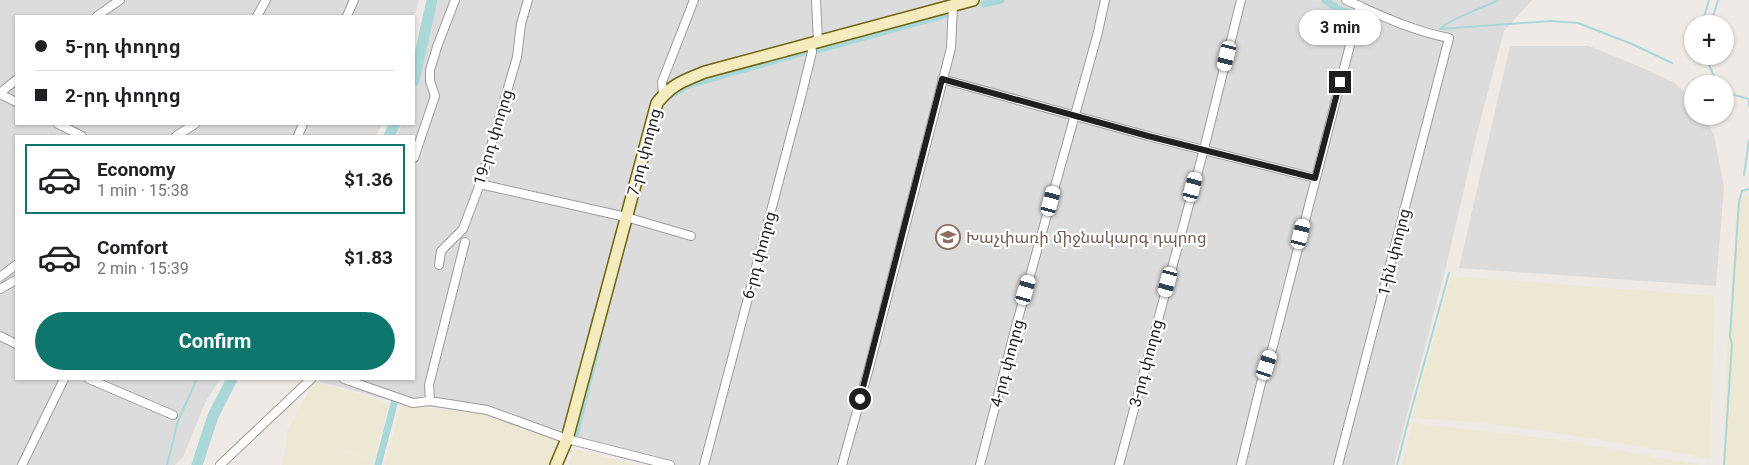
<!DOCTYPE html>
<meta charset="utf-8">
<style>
:root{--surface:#fff;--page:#f6f6f6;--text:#202124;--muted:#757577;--line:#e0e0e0;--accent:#0f766e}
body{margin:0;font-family:Roboto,"Noto Sans Armenian",sans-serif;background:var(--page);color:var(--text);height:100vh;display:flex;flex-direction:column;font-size:19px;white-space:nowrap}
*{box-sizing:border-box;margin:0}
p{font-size:16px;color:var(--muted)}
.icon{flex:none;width:28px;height:28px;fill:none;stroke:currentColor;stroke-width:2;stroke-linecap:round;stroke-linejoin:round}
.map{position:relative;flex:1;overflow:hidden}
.side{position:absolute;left:15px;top:135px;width:400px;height:245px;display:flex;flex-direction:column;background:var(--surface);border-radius:0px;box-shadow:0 1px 4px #0004}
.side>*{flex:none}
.top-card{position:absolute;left:15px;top:15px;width:400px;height:110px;border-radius:0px;box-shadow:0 1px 4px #0004;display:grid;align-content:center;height:110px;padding:0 20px;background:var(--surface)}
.tools{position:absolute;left:1684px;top:15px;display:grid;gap:10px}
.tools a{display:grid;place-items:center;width:50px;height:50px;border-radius:50%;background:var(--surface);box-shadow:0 1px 4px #0004;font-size:25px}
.end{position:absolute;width:22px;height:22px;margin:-11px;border:6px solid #1f1f1f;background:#fff;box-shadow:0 0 0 2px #fff}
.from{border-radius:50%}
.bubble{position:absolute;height:35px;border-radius:18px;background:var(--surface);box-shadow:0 1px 4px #0004;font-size:16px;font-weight:700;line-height:35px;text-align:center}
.car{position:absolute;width:15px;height:30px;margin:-15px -8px;border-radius:6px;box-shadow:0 0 4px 1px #0007;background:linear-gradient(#fff 24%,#345 0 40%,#fff 0 76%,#345 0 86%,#fff 0)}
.top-card b{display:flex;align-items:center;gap:18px;height:48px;font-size:19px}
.top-card b+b{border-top:1px solid var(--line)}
.top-card i{width:12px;height:12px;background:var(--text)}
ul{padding:9px 0 0;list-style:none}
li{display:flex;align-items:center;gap:15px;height:70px;margin:0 10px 8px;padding:0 10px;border:2px solid transparent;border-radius:0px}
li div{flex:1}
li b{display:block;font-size:19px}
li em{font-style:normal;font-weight:700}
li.current{border-color:var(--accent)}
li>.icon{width:45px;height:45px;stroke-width:1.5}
.cta{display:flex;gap:10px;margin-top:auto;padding:10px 20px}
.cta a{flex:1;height:58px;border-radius:30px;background:var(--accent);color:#fff;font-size:20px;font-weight:700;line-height:58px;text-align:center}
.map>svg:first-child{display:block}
.residential{fill:#dddcdc}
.farmland{fill:#ece8d3}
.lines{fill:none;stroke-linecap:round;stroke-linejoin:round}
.stream{stroke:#aad8d8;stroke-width:2}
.canal{stroke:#aad8d8;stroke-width:7}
.river{stroke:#aad8d8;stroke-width:11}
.street-casing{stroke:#9c9c9c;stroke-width:10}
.secondary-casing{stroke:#6d620f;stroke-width:14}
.street{stroke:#fff;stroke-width:8}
.secondary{stroke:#f4ebbf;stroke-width:11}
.route{stroke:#1f1f1f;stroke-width:6}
.labels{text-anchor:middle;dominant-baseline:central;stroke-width:4.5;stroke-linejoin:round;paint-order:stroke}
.street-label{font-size:16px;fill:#1f1f1f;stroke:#fff}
.education-label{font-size:16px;fill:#785e54;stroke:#fff;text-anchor:start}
</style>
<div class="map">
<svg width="1749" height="465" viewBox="0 0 1749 465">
<rect width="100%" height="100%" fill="#efeae6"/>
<path class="residential" d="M0,0H419L414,19V16H16V124H382L376,136H16V379H220L205,403L183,457L175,465H0Z
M438,0H1532L1504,31L1477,133L1446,267L1394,465H659L488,412L403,404L321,382L315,379H414V136H396L403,124H414V94Z
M1510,46H1589L1636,65L1675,83L1692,99V116H1704L1714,135L1724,187L1716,286L1459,268Z"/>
<path class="farmland" d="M1749,196V465H1723L1728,338L1737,198Z
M1451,276L1714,296L1710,458L1551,432L1475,422L1412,418Z
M314,381L389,403L374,460L286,433Z
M402,404L483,414L559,441L549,465H385Z
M1413,423L1566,441L1700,465H1402Z
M288,434L372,460L371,465H282Z
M575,449L635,465H569Z"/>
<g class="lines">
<path class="stream" d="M1702,24L1709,0
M1711,24L1718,0
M1440,29L1550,21L1578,23L1632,44L1672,63
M1440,29C1447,20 1485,7 1498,0
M1705,56L1715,78L1721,84
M1725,87L1731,94L1749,99V106
M294,136L299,124
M1744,175L1749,140
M167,465L178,421L197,379
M1397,465L1409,418L1449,273
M1724,465L1732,344L1730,337L1739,202L1742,191L1749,189"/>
<path class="canal" d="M1325,0L1338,9L1353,14
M984,4L1001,0
M818,50L945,15
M671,95L689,85L805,52
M575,436L599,339
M378,465L395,400"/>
<path class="river" d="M414,81L432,0
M389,136L395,124
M197,465L213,416L232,379"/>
<defs>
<path id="street" d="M816,0L818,42
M97,16L120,0
M257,16L266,0
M347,16L354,0
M942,79L1148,136L1315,178
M0,93L16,80
M0,94L16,102
M663,94L662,82L694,0
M58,124L82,136
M176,136L195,124
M298,136L303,124
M414,158L435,96L430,81V70L437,47L455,0
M480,184L626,217L691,236
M439,265L441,251L463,229L480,184L517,57L521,24L528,0
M0,277L16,265
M0,289L16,280
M0,336L16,344
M89,379L173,415
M344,379L413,403L430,401L487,410L567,439L670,465
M430,401L429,385L465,242
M22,465L64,379
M220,465L311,379
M704,465L801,97L812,52L811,44
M842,465L869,368L951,48L953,5
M980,465L1016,326L1097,36L1105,0
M1119,465L1204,149L1241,0
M1241,465L1261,383L1273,346L1360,6
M1338,465L1449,38C1412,31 1380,15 1346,0"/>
<path id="secondary" d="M556,465L567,439L657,103C672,84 683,81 705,72L973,0"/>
</defs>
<use href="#street" class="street-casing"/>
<use href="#secondary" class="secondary-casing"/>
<use href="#street" class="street"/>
<use href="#secondary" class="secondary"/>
</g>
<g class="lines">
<path class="route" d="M860,399L942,79L1148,136L1315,178L1340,82"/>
</g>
<defs>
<symbol id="school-ring" viewBox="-11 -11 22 22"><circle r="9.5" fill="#fff" stroke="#8d6e63" stroke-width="1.5"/><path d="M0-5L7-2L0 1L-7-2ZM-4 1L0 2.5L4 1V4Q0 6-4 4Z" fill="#8d6e63"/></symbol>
</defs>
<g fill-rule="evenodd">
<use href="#school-ring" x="934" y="223" width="28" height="28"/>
</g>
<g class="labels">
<g class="street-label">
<text transform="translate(493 137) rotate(-73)">19-րդ փողոց</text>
<text transform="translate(644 152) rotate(-75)">7-րդ փողոց</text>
<text transform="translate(1394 252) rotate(-76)">1-ին փողոց</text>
<text transform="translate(759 255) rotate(-75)">6-րդ փողոց</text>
<text transform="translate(1007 363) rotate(-75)">4-րդ փողոց</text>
<text transform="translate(1146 363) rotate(-75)">3-րդ փողոց</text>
</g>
<g class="education-label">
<text x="966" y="237">Խաչփառի միջնակարգ դպրոց</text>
</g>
</g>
</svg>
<div class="tools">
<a>+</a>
<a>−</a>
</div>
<i class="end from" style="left:860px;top:399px"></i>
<i class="end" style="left:1340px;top:82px"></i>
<div class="bubble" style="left:1299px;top:10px;width:82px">3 min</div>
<i class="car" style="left:1227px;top:56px;rotate:194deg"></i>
<i class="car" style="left:1193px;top:187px;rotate:15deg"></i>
<i class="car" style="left:1051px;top:201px;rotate:15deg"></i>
<i class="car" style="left:1301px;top:234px;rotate:14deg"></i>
<i class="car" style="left:1168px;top:282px;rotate:195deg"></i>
<i class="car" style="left:1026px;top:290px;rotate:16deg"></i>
<i class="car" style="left:1267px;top:365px;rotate:18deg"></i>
<div class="top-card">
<b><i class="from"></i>5-րդ փողոց</b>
<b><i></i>2-րդ փողոց</b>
</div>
<section class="side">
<ul>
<li class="current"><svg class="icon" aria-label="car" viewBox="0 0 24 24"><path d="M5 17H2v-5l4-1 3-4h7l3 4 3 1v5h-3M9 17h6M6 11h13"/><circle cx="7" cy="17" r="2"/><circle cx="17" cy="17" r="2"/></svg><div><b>Economy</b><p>1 min · 15:38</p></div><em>$1.36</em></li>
<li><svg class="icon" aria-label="car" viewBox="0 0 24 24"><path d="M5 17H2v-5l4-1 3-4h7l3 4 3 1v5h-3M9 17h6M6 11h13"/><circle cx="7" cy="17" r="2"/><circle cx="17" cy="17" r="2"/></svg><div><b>Comfort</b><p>2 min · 15:39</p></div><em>$1.83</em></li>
</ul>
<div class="cta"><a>Confirm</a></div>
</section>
</div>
